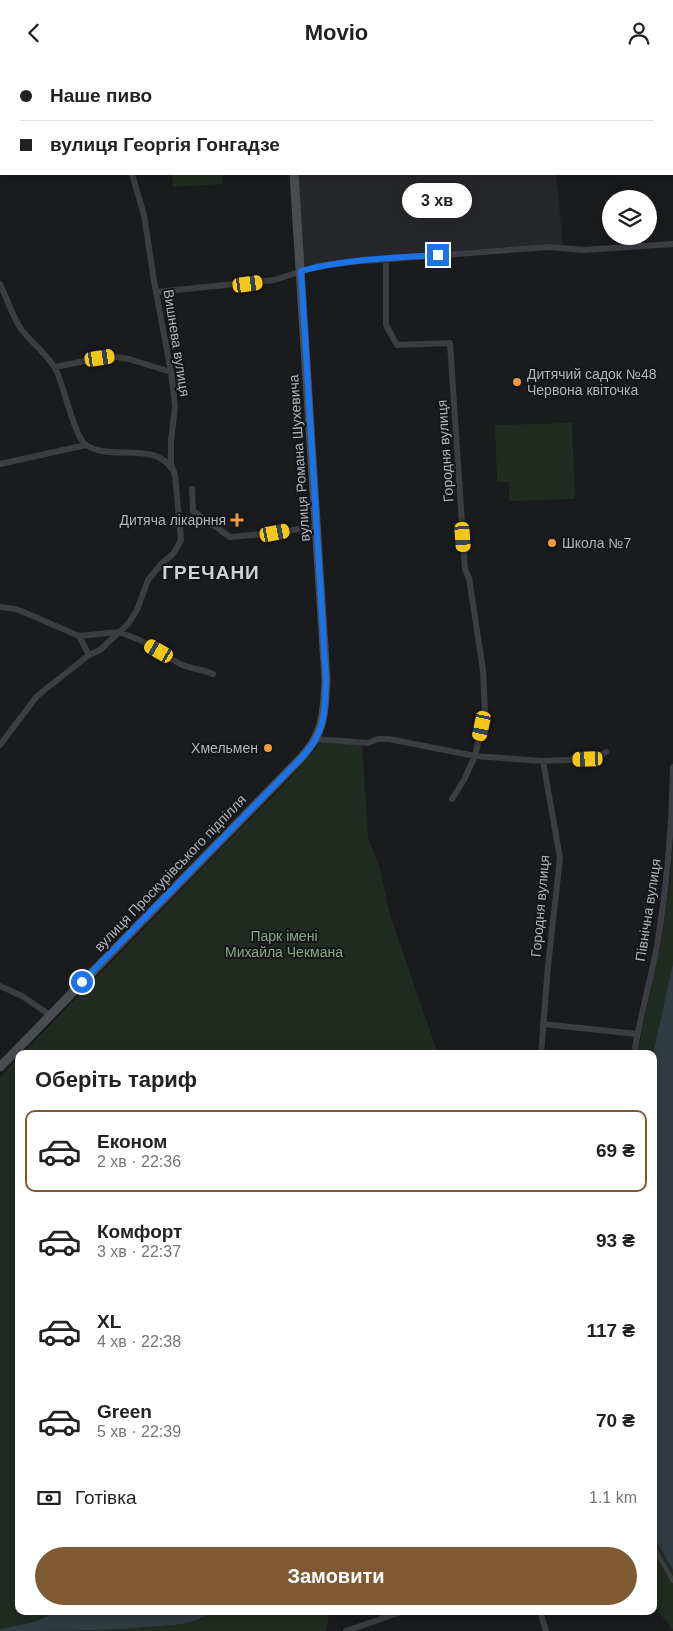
<!DOCTYPE html>
<html lang="uk">
<meta charset="utf-8">
<style>
:root{--surface:#fff;--page:#f2f2f2;--text:#222;--muted:#767676;--line:#e0e0e0;--accent:#7f592f}
body{margin:0;font-family:Arial,sans-serif;background:var(--page);color:var(--text);height:100vh;display:flex;flex-direction:column;font-size:19px;white-space:nowrap}
*{box-sizing:border-box;margin:0}
p{font-size:16px;color:var(--muted)}
.icon{flex:none;width:28px;height:28px;fill:none;stroke:currentColor;stroke-width:2;stroke-linecap:round;stroke-linejoin:round}
.map{position:relative;flex:1;overflow:hidden}
.drawer{position:absolute;left:15px;top:985px;width:642px;height:565px;display:flex;flex-direction:column;background:var(--surface);border-radius:10px;box-shadow:0 2px 12px #0003}
.drawer>*{flex:none}
.hud{position:absolute;left:0px;top:0px;width:674px;height:110px;box-shadow:0 2px 12px #0003;display:grid;align-content:center;height:110px;padding:0 20px;background:var(--surface)}
.controls{position:absolute;left:602px;top:125px;display:grid;gap:10px}
.controls a{display:grid;place-items:center;width:55px;height:55px;border-radius:50%;background:var(--surface);box-shadow:0 2px 12px #0003;font-size:25px}
.end{position:absolute;width:22px;height:22px;margin:-11px;border:6px solid #1a73e8;background:#fff;box-shadow:0 0 0 2px #fff}
.from{border-radius:50%}
.bubble{position:absolute;height:35px;border-radius:18px;background:var(--surface);box-shadow:0 2px 12px #0003;font-size:16px;font-weight:700;line-height:35px;text-align:center}
.car{position:absolute;width:15px;height:30px;margin:-15px -8px;border-radius:6px;box-shadow:0 0 4px 1px #0007;background:linear-gradient(#f5c518 24%,#345 0 40%,#f5c518 0 76%,#345 0 86%,#f5c518 0)}
.hud b{display:flex;align-items:center;gap:18px;height:48px;font-size:19px}
.hud b+b{border-top:1px solid var(--line)}
.hud i{width:12px;height:12px;background:var(--text)}
ul{padding:0;list-style:none}
li{display:flex;align-items:center;gap:15px;height:82px;margin:0 10px 8px;padding:0 10px;border:2px solid transparent;border-radius:10px}
li div{flex:1}
li b{display:block;font-size:19px}
li em{font-style:normal;font-weight:700}
li.on{border-color:var(--accent)}
li>.icon{width:45px;height:45px;stroke-width:1.5}
h2{padding:0 20px;font-size:22px;line-height:60px}
.pay{display:flex;align-items:center;gap:12px;height:55px;padding:0 20px;font-size:19px}
.pay p{margin-inline-start:auto}
.button{display:flex;gap:10px;margin-top:auto;padding:10px 20px}
.button a{flex:1;height:58px;border-radius:30px;background:var(--accent);color:#fff;font-size:20px;font-weight:700;line-height:58px;text-align:center}
header{display:flex;justify-content:space-between;align-items:center;height:65px;padding:0 20px;background:var(--surface);font-size:22px;font-weight:700}
.map>svg:first-child{display:block}
.built{fill:#26272a}
.green{fill:#222b22}
.water{fill:#303c41}
.lines{fill:none;stroke-linecap:round;stroke-linejoin:round}
.pedestrian{stroke:#3b3d42;stroke-width:4.5}
.minor{stroke:#3b3d42;stroke-width:6}
.secondary{stroke:#494d52;stroke-width:9}
.route{stroke:#1a73e8;stroke-width:6}
.poi-dot{fill:#f19c3e;stroke:#151618;stroke-width:2}
.labels{text-anchor:middle;dominant-baseline:central;stroke-width:4;stroke-linejoin:round;paint-order:stroke}
.street-label{font-size:14px;fill:#adb4bc;stroke:#151618}
.poi-label{font-size:14px;fill:#adb4bc;stroke:#151618;text-anchor:start}
.park-label{font-size:14px;fill:#87a784;stroke:#151618}
.district-label{font-size:19px;font-weight:bold;letter-spacing:1px;fill:#ced2d8;stroke:#151618}
</style>
<header><svg class="icon" aria-label="back" viewBox="0 0 24 24"><path d="M15 5l-7 7 7 7"/></svg>Movio<svg class="icon" aria-label="person" viewBox="0 0 24 24"><circle cx="12" cy="8" r="4"/><path d="M4 21q1-7 8-7t8 7"/></svg></header>
<div class="map">
<svg width="673" height="1566" viewBox="0 0 673 1566">
<rect width="100%" height="100%" fill="#1a1b1d"/>
<path class="built" d="M145,0H273V1H145Z
M289,0H623L621,1Z
M297,109H556L563,181L549,179L386,191L350,194L304,202Z"/>
<path class="green" d="M172,109H222L223,119L173,122Z
M572,358L575,434L509,436V417H497L495,360Z
M321,674L362,678L368,772L380,804L390,850L438,989H22L289,714L315,685Z
M673,778V898L653,989H637L660,882L670,815Z
M19,992V1546H97L74,1550H50L34,1557L0,1564V1012Z
M654,1473L673,1505V1565L654,1541Z
M214,1546H330L326,1566H72L173,1560L201,1554Z"/>
<path class="water" d="M673,898V1505L654,1473L653,989Z
M97,1546L133,1548L214,1546C186,1564 166,1559 136,1563C91,1566 45,1566 0,1566V1564L34,1557L50,1550H74Z"/>
<g class="lines">
<path class="pedestrian" d="M654,1483L673,1516"/>
<path class="minor" d="M101,0V1
M386,193V260L397,280L450,278L465,504L469,513L483,605L485,647L475,691L464,715L452,734
M0,219C7,233 12,251 21,264C31,277 49,291 56,305C64,321 74,370 85,379C107,397 154,376 171,403
M157,227L274,215L318,201L351,197L549,182L584,185L673,179
M55,302L110,291L129,294L171,307
M0,399L86,380
M192,424L193,446L230,472L275,468L299,464H317
M0,542L16,544L33,551L79,571L119,567L140,575L180,599C191,604 202,604 213,609
M79,571L89,590
M316,674L368,678L378,674H389L475,691L543,696L588,694L598,692L606,687
M0,680L37,631L89,590L100,585L128,559L137,545L148,515L162,498L173,489L181,475L175,410L171,399V376L175,341L171,307L154,216L144,150L132,109
M0,921L22,931L50,950
M543,959L637,969
M541,989L548,901L560,793L543,696
M634,989C640,952 650,917 657,881C667,821 672,762 673,702
M540,1546L546,1566
M346,1566L404,1546"/>
<path class="secondary" d="M286,0L287,1
M0,1002L302,692C325,666 324,648 326,615L294,109"/>
</g>
<g class="lines">
<path class="route" d="M82,917L302,692C307,686 313,680 316,673C326,656 325,634 326,615L301,206C345,194 392,193 438,190"/>
</g>
<g class="poi-dot">
<circle cx="517" cy="317" r="5"/>
<path d="M234.5 447.5h5v5h5v5h-5v5h-5v-5h-5v-5h5z"/>
<circle cx="552" cy="478" r="5"/>
<circle cx="268" cy="683" r="5"/>
</g>
<g class="labels">
<g class="street-label">
<text transform="translate(177 278) rotate(81)">Вишнева вулиця</text>
<text transform="translate(445 386) rotate(-94)">Городня вулиця</text>
<text transform="translate(299 393) rotate(-94)">вулиця Романа Шухевича</text>
<text transform="translate(170 808) rotate(-46)">вулиця Проскурівського підпілля</text>
<text transform="translate(540 841) rotate(-85)">Городня вулиця</text>
<text transform="translate(648 845) rotate(-81)">Північна вулиця</text>
</g>
<g class="poi-label">
<text x="527" y="309">Дитячий садок №48<tspan x="527" dy="16">Червона квіточка</tspan></text>
<text x="226" y="455" text-anchor="end">Дитяча лікарння</text>
<text x="562" y="478">Школа №7</text>
<text x="258" y="683" text-anchor="end">Хмельмен</text>
</g>
<g class="park-label">
<text x="284" y="871">Парк імені<tspan x="284" dy="16">Михайла Чекмана</tspan></text>
</g>
<g class="district-label">
<text x="211" y="507">ГРЕЧАНИ</text>
</g>
</g>
</svg>
<div class="controls">
<a><svg class="icon" aria-label="layers" viewBox="0 0 24 24"><path d="M12 4l9 5-9 5-9-5zM3 14l9 5 9-5"/></svg></a>
</div>
<i class="end from" style="left:82px;top:917px"></i>
<i class="end" style="left:438px;top:190px"></i>
<div class="bubble" style="left:402px;top:118px;width:70px">3 хв</div>
<i class="car" style="left:248px;top:219px;rotate:82deg"></i>
<i class="car" style="left:100px;top:293px;rotate:81deg"></i>
<i class="car" style="left:275px;top:468px;rotate:79deg"></i>
<i class="car" style="left:463px;top:472px;rotate:176deg"></i>
<i class="car" style="left:159px;top:586px;rotate:300deg"></i>
<i class="car" style="left:482px;top:661px;rotate:192deg"></i>
<i class="car" style="left:588px;top:694px;rotate:268deg"></i>
<div class="hud">
<b><i class="from"></i>Наше пиво</b>
<b><i></i>вулиця Георгія Гонгадзе</b>
</div>
<section class="drawer">
<h2>Оберіть тариф</h2>
<ul>
<li class="on"><svg class="icon" aria-label="car" viewBox="0 0 24 24"><path d="M5 17H2v-5l4-1 3-4h7l3 4 3 1v5h-3M9 17h6M6 11h13"/><circle cx="7" cy="17" r="2"/><circle cx="17" cy="17" r="2"/></svg><div><b>Економ</b><p>2 хв · 22:36</p></div><em>69 ₴</em></li>
<li><svg class="icon" aria-label="car" viewBox="0 0 24 24"><path d="M5 17H2v-5l4-1 3-4h7l3 4 3 1v5h-3M9 17h6M6 11h13"/><circle cx="7" cy="17" r="2"/><circle cx="17" cy="17" r="2"/></svg><div><b>Комфорт</b><p>3 хв · 22:37</p></div><em>93 ₴</em></li>
<li><svg class="icon" aria-label="car" viewBox="0 0 24 24"><path d="M5 17H2v-5l4-1 3-4h7l3 4 3 1v5h-3M9 17h6M6 11h13"/><circle cx="7" cy="17" r="2"/><circle cx="17" cy="17" r="2"/></svg><div><b>XL</b><p>4 хв · 22:38</p></div><em>117 ₴</em></li>
<li><svg class="icon" aria-label="car" viewBox="0 0 24 24"><path d="M5 17H2v-5l4-1 3-4h7l3 4 3 1v5h-3M9 17h6M6 11h13"/><circle cx="7" cy="17" r="2"/><circle cx="17" cy="17" r="2"/></svg><div><b>Green</b><p>5 хв · 22:39</p></div><em>70 ₴</em></li>
</ul>
<div class="pay"><svg class="icon" aria-label="cash" viewBox="0 0 24 24"><path d="M3 7h18v10H3z"/><circle cx="12" cy="12" r="2"/></svg>Готівка<p>1.1 km</p></div>
<div class="button"><a>Замовити</a></div>
</section>
</div>
